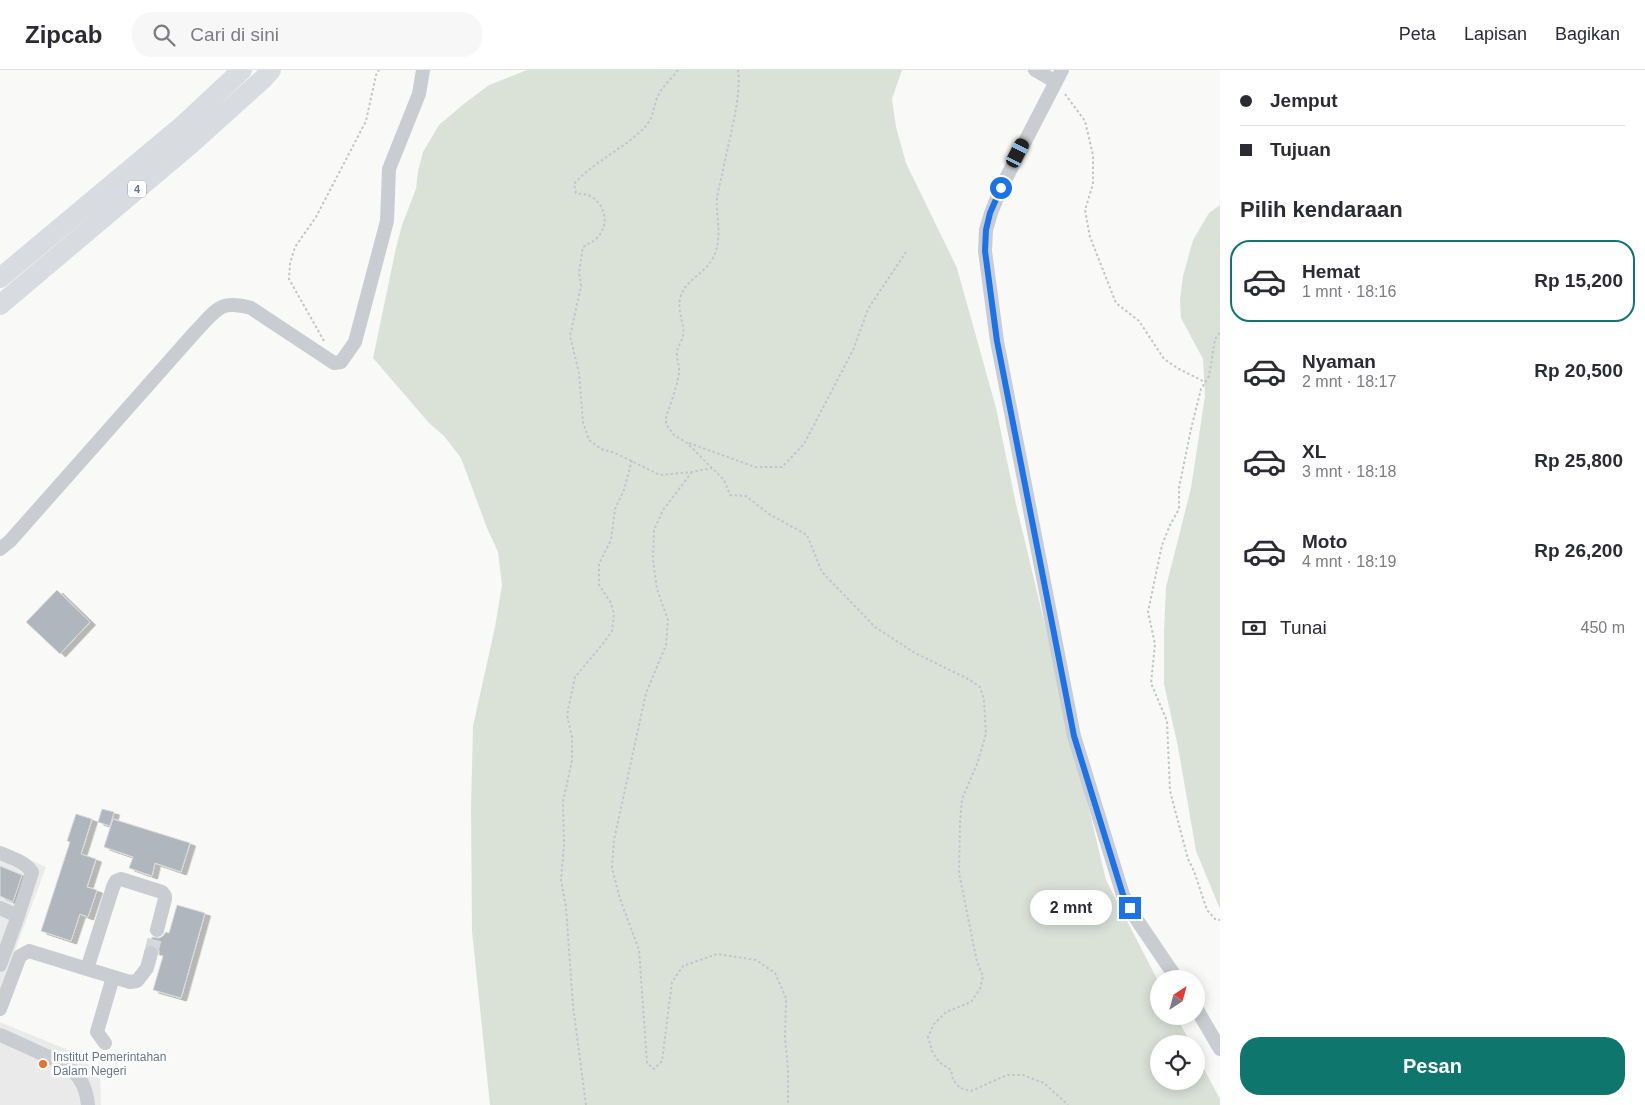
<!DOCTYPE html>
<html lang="id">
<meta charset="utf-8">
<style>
:root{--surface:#fff;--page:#f7f7f7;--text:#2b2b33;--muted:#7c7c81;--line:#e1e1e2;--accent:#0f766e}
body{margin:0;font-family:Arial,sans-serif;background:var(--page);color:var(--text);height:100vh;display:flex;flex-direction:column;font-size:19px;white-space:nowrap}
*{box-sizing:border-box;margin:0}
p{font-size:16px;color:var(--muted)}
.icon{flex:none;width:28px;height:28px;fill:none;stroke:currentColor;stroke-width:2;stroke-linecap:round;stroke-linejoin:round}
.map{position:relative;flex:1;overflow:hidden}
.side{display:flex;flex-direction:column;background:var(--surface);width:425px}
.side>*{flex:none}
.guide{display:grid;align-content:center;height:110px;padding:0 20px;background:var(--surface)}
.needle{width:32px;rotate:36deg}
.tools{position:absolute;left:1150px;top:900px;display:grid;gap:10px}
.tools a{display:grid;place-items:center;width:55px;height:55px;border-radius:50%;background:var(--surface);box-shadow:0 2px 12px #0003;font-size:25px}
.end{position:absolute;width:22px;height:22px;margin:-11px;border:6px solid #1a73e8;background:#fff;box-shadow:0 0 0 2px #fff}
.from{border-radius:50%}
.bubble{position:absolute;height:35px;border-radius:18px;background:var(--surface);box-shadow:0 2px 12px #0003;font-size:16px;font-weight:800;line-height:35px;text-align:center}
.car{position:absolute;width:15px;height:30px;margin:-15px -8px;border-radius:6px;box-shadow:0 0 4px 1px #0007;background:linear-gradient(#222 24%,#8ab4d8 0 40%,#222 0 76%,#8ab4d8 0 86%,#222 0)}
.guide b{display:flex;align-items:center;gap:18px;height:48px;font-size:19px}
.guide b+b{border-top:1px solid var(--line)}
.guide i{width:12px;height:12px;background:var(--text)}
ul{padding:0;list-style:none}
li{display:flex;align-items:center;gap:15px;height:82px;margin:0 10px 8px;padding:0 10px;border:2px solid transparent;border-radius:20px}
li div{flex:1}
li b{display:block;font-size:19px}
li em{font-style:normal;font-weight:800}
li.active{border-color:var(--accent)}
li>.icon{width:45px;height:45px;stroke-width:1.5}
h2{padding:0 20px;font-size:22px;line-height:60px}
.pay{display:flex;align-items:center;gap:12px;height:55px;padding:0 20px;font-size:19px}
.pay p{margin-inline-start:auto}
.action{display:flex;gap:10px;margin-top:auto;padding:10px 20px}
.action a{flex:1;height:58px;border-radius:20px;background:var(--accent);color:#fff;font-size:20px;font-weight:800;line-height:58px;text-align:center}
header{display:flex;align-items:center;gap:30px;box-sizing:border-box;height:70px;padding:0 25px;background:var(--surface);border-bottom:1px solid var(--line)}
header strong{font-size:24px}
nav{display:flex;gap:28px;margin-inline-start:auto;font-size:18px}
.search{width:350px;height:45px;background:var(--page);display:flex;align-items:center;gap:12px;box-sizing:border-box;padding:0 18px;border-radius:20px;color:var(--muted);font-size:19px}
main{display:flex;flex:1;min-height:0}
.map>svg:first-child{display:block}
.built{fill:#eaeaea}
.green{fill:#dae2d8}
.building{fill:#b0b6be;stroke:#dbdbd9;filter:url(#shadow)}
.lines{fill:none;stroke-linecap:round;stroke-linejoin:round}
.minor-tunnel{stroke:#d4d8dc;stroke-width:14;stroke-dasharray:14 7;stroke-linecap:butt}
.path{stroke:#c3c4c7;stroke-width:2;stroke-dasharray:2.5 2.5;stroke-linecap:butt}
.minor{stroke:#c9ccd0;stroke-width:14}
.highway{stroke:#d8dbe0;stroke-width:20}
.route{stroke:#1a73e8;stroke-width:6}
.poi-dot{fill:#ea7126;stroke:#fff;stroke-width:2}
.labels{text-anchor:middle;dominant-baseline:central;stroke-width:5;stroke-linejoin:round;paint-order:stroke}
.shield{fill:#fff;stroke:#959eac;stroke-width:1}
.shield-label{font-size:11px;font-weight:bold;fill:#677589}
.poi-label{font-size:12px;fill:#677589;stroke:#fff;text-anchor:start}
</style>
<header>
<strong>Zipcab</strong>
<div class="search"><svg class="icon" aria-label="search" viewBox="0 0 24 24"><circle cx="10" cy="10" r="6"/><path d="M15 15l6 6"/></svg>Cari di sini</div>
<nav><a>Peta</a><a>Lapisan</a><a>Bagikan</a></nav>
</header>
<main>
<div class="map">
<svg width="1220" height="1035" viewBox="0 0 1220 1035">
<defs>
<filter id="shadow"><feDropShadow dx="5.5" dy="3" stdDeviation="0" flood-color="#0004"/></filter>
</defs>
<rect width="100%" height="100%" fill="#f9f9f7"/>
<path class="built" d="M0,776L46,797L0,921Z
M0,952L73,982L100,1005L101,1035H0Z"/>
<path class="green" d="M527,0H902L892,29L896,57L906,93L957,198L996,338L1016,434L1106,810L1159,913V946H1176L1191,974H1159V1011H1196V984L1220,1029V1035H490L472,861L471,739L473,656L495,557L502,515L498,482L487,458L461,388L444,366L429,353L373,288L396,178L402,155L416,119L418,101L423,82L439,55L465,33L489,15Z
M1220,135V839L1196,781L1178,677L1164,614V562L1166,517L1191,418L1205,326L1203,289L1181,248L1180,230L1183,206L1193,170L1209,143Z"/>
<path class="building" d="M57,520L90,552L60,584L26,552Z
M102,739L114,742L110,756L98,752Z
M76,744L92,749L81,784L96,789L87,817L97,820L88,847L80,844L71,871L41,861L70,772L67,771Z
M113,749L190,773L181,802L155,793L152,806L129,798L133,787L104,777Z
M0,796L22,805L13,832L0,826Z
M177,835L205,843L181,928L153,920L163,886L159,885V880L157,877L150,874L152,867L159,868L163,866L166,862L169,863Z"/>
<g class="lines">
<path class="minor-tunnel" d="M151,883L157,860"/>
<path class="path" d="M678,0C672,8 661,18 657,28C653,39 653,50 643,59C622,80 593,92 574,114L576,123C580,124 585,124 588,125C606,133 610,155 597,168C593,172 588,174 583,177L579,202L581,216L570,266L579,303L583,352L589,370L601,379L615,383L660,405L692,402L712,398
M738,0C742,28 727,77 722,105C720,113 718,121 717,128C716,149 723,168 713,188C704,205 684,210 680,229C677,241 685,254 683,266C682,271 678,276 677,281C676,289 680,296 679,303C677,318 670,334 666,348V354L674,365L687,373L724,410L730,425L746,426L769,444L807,465L822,502L875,557L915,583L970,610L980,617L984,630L986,664L977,694L962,729L960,753L959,803L977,892L983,906L980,919L971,932L946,942L934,954L928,967L932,981L939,992L951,1000L953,1010L960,1018L971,1021L1007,1005H1023L1044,1013L1068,1035
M1065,24L1085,51L1093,85V114L1085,140L1090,167L1116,233L1139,251L1164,289L1179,299L1205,312
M1220,263L1215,269L1209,306L1201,319L1191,359L1179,418V439L1170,455L1162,475L1148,542L1155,574L1151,613L1167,651L1170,721L1188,789L1194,801L1207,840L1215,849L1220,850
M324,271L289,209L290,193L295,177L316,147L366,51L376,5L379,0
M689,373L755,397H782L804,374L854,278L868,239L906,182
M692,402L663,440L654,460L653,490L657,519L668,550L666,575L646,623L614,770L612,798L620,829L639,880L647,993L654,999L662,991L672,912L683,896L717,884L756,890L775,903L786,928L785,968L788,1000V1035
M586,1035L573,936L566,837L561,810L564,776L563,731L572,691V667L567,645L575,607L602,575L612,561L614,544L611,533L599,515V494L611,470L615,439L624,420L632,390"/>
<path class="minor" d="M1035,0L1056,12
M1062,0L1001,118L991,143L986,160L985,181L997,271L1074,666L1123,825L1137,850L1177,909
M0,479L10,471L196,261C217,240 219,229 251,238L334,293L341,292L355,272L387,151L389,99L419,24L423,0
M0,783C12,788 24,791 32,802L18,846
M0,838L18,846L0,895
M151,883L147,898L137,911L130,912L87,899L113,817L116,811L121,809L162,822L165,826V829L157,860
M1196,938L1220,979
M0,939L20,886L29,881L87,899
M0,965C14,971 27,977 40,983C67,995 85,1002 88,1035
M105,973L97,962L113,907"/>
<path class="highway" d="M0,208L182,56L242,0
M0,235L192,73L263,9L271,0"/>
</g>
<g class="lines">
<path class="route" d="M1001,118L990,143L986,160L985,181L997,271L1074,666L1123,825L1130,838"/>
</g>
<circle class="poi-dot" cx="43" cy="994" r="5"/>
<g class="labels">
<rect class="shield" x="128" y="110.5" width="18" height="17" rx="4"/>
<g class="shield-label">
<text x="137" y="119">4</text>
</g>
<g class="poi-label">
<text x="53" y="987">Institut Pemerintahan<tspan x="53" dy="14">Dalam Negeri</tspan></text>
</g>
</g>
</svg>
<div class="tools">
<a><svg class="needle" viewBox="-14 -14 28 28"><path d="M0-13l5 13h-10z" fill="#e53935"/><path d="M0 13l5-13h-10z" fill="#7c7c81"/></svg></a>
<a><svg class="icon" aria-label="locate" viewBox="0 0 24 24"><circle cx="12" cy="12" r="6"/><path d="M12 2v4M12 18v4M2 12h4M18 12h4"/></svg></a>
</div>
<i class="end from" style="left:1001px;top:118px"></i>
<i class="end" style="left:1130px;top:838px"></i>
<div class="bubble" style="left:1030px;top:820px;width:82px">2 mnt</div>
<i class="car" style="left:1018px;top:83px;rotate:27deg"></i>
</div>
<section class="side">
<div class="guide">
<b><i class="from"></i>Jemput</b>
<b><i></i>Tujuan</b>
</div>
<h2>Pilih kendaraan</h2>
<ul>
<li class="active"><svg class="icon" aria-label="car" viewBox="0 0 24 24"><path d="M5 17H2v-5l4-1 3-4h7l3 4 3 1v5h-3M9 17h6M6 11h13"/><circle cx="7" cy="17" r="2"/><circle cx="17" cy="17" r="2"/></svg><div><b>Hemat</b><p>1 mnt · 18:16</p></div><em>Rp 15,200</em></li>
<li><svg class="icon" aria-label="car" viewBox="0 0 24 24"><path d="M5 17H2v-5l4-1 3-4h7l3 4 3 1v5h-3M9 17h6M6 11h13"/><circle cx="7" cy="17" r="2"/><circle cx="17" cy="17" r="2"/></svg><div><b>Nyaman</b><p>2 mnt · 18:17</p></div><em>Rp 20,500</em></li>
<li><svg class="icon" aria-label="car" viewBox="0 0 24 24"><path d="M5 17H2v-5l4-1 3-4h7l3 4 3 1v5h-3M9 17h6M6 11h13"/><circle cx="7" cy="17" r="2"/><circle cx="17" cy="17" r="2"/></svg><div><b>XL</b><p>3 mnt · 18:18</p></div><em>Rp 25,800</em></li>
<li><svg class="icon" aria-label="car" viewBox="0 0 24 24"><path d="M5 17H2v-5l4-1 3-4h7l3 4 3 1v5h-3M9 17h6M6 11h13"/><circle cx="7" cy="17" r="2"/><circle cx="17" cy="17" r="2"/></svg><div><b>Moto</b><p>4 mnt · 18:19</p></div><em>Rp 26,200</em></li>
</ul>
<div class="pay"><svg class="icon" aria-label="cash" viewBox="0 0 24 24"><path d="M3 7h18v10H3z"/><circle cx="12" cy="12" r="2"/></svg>Tunai<p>450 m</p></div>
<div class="action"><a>Pesan</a></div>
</section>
</main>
